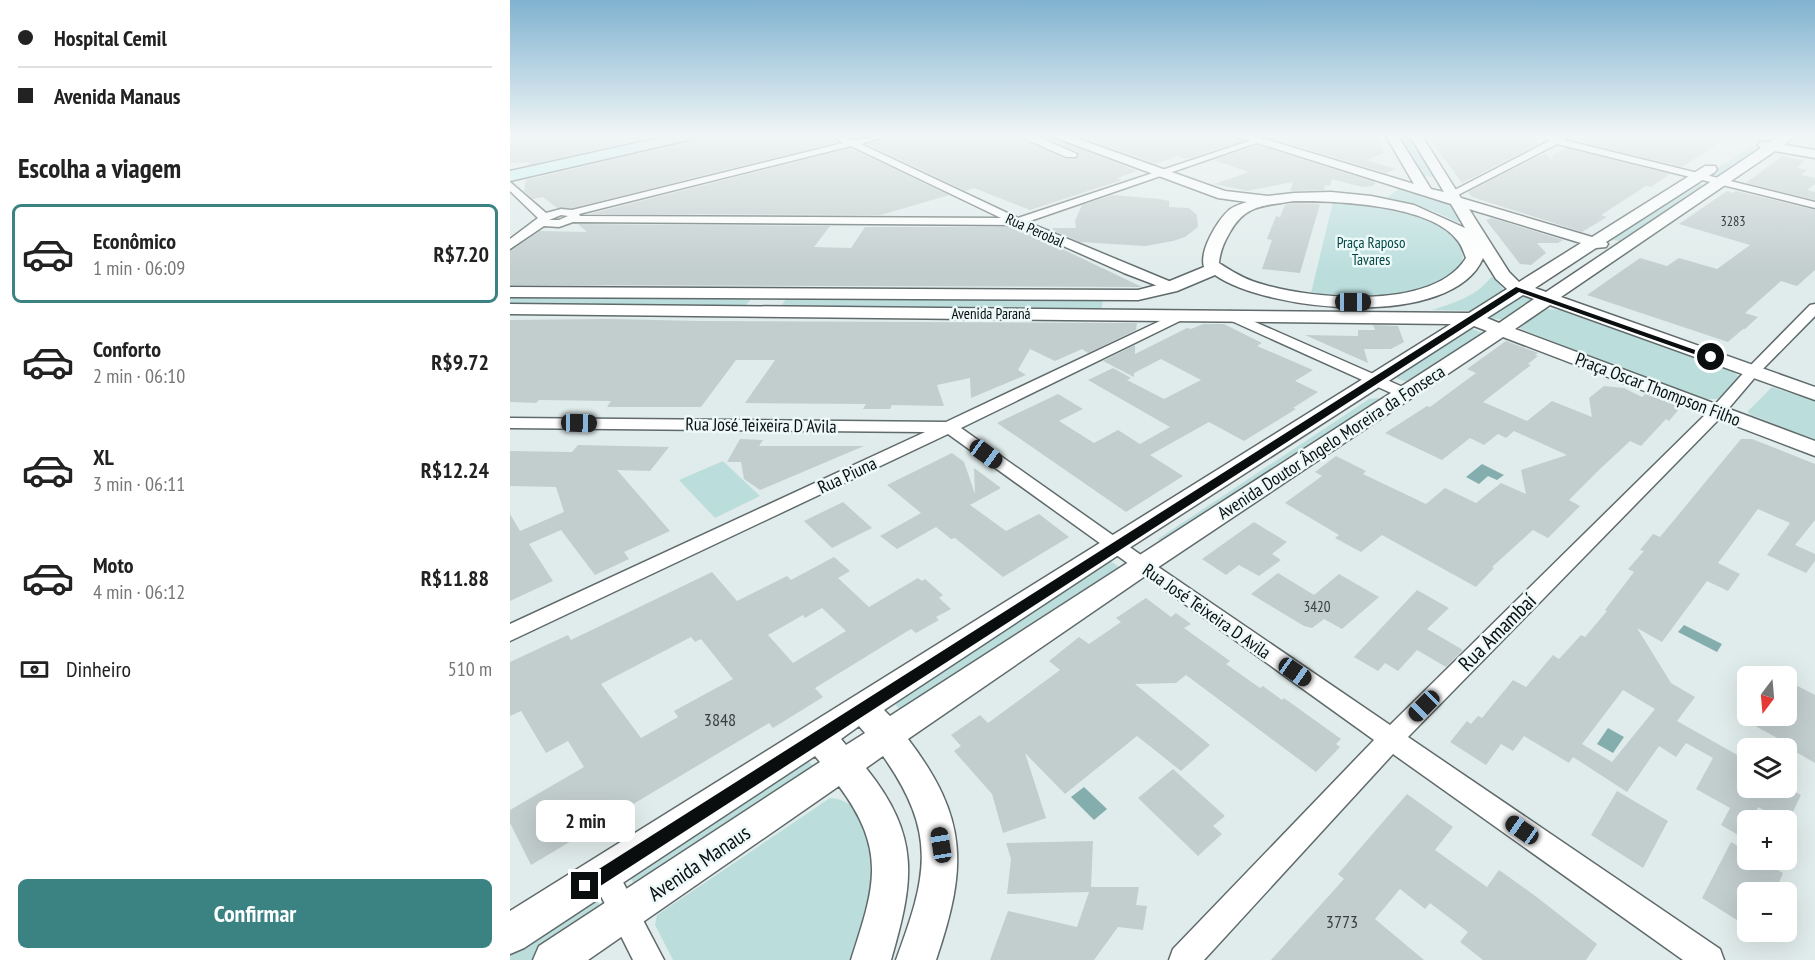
<!DOCTYPE html>
<html lang="pt">
<meta charset="utf-8">
<style>
:root{--surface:#fff;--page:#f6f6f6;--text:#222;--muted:#767676;--line:#e0e0e0;--accent:#3b8382}
body{margin:0;font-family:"PT Sans Narrow",sans-serif;background:var(--page);color:var(--text);height:100vh;display:flex;flex-direction:column;font-size:22px;white-space:nowrap}
*{box-sizing:border-box;margin:0}
p{font-size:20px;color:var(--muted)}
.icon{flex:none;width:33px;height:33px;fill:none;stroke:currentColor;stroke-width:2;stroke-linecap:round;stroke-linejoin:round}
.map{position:relative;flex:1;overflow:hidden}
.sheet{display:flex;flex-direction:column;background:var(--surface);width:510px}
.sheet>*{flex:none}
.banner{display:grid;align-content:center;height:132px;padding:0 18px;background:var(--surface)}
.needle{width:39px;rotate:196deg}
.fabs{position:absolute;left:1227px;top:666px;display:grid;gap:12px}
.fabs a{display:grid;place-items:center;width:60px;height:60px;border-radius:9px;background:var(--surface);box-shadow:0 6px 24px #0002;font-size:30px}
.end{position:absolute;width:27px;height:27px;margin:-14px;border:8px solid #0a0e0e;background:#fff;box-shadow:0 0 0 3px #fff}
.from{border-radius:50%}
.bubble{position:absolute;height:42px;border-radius:9px;background:var(--surface);box-shadow:0 6px 24px #0002;font-size:20px;font-weight:600;line-height:42px;text-align:center}
.car{position:absolute;width:18px;height:36px;margin:-18px -9px;border-radius:8px;box-shadow:0 0 4px 2px #0007;background:linear-gradient(#222 24%,#8ab4d8 0 40%,#222 0 76%,#8ab4d8 0 86%,#222 0)}
.banner b{display:flex;align-items:center;gap:21px;height:57px;font-size:22px}
.banner b+b{border-top:2px solid var(--line)}
.banner i{width:15px;height:15px;background:var(--text)}
ul{padding:0;list-style:none}
li{display:flex;align-items:center;gap:18px;height:99px;margin:0 12px 9px;padding:0 6px;border:3px solid transparent;border-radius:9px}
li div{flex:1}
li b{display:block;font-size:22px}
li em{font-style:normal;font-weight:600}
li.current{border-color:var(--accent)}
li>.icon{width:54px;height:54px;stroke-width:1.5}
h2{padding:0 18px;font-size:27px;line-height:72px}
.pay{display:flex;align-items:center;gap:15px;height:66px;padding:0 18px;font-size:22px}
.pay p{margin-inline-start:auto}
.primary-button{display:flex;gap:12px;margin-top:auto;padding:12px 18px}
.primary-button a{flex:1;height:69px;border-radius:9px;background:var(--accent);color:#fff;font-size:24px;font-weight:600;line-height:69px;text-align:center}
main{display:flex;flex:1;min-height:0}
.map>svg:first-child{display:block}
.green{fill:#bbdedd}
.water{fill:#84aead}
.building{fill:#c2cdcd;fill-rule:evenodd}
.lines{fill:none;stroke-linecap:round;stroke-linejoin:round}
.minor-casing{stroke:#606a6a;stroke-width:3}
.tertiary-casing{stroke:#606a6a;stroke-width:3}
.secondary-casing{stroke:#606a6a;stroke-width:3}
.minor{fill:#fff;fill-rule:evenodd}
.tertiary{fill:#fff;fill-rule:evenodd}
.secondary{fill:#c5f3f2;fill-rule:evenodd}
.route{fill:#0a0e0e}
.labels{text-anchor:middle;dominant-baseline:central;stroke-width:5;stroke-linejoin:round;paint-order:stroke}
.far-number-label{font-size:14px;fill:#383e3e}
.far-street-label{font-size:15px;fill:#0a0e0e;stroke:#edf9f8}
.far-park-label{font-size:15px;fill:#034646;stroke:#edf9f8}
.number-label{font-size:15px;fill:#383e3e}
.street-label{font-size:18px;fill:#0a0e0e;stroke:#edf9f8}
.near-number-label{font-size:18px;fill:#383e3e}
.near-street-label{font-size:21px;fill:#0a0e0e;stroke:#edf9f8}
</style>
<main>
<section class="sheet">
<div class="banner">
<b><i class="from"></i>Hospital Cemil</b>
<b><i></i>Avenida Manaus</b>
</div>
<h2>Escolha a viagem</h2>
<ul>
<li class="current"><svg class="icon" aria-label="car" viewBox="0 0 24 24"><path d="M5 17H2v-5l4-1 3-4h7l3 4 3 1v5h-3M9 17h6M6 11h13"/><circle cx="7" cy="17" r="2"/><circle cx="17" cy="17" r="2"/></svg><div><b>Econômico</b><p>1 min · 06:09</p></div><em>R$7.20</em></li>
<li><svg class="icon" aria-label="car" viewBox="0 0 24 24"><path d="M5 17H2v-5l4-1 3-4h7l3 4 3 1v5h-3M9 17h6M6 11h13"/><circle cx="7" cy="17" r="2"/><circle cx="17" cy="17" r="2"/></svg><div><b>Conforto</b><p>2 min · 06:10</p></div><em>R$9.72</em></li>
<li><svg class="icon" aria-label="car" viewBox="0 0 24 24"><path d="M5 17H2v-5l4-1 3-4h7l3 4 3 1v5h-3M9 17h6M6 11h13"/><circle cx="7" cy="17" r="2"/><circle cx="17" cy="17" r="2"/></svg><div><b>XL</b><p>3 min · 06:11</p></div><em>R$12.24</em></li>
<li><svg class="icon" aria-label="car" viewBox="0 0 24 24"><path d="M5 17H2v-5l4-1 3-4h7l3 4 3 1v5h-3M9 17h6M6 11h13"/><circle cx="7" cy="17" r="2"/><circle cx="17" cy="17" r="2"/></svg><div><b>Moto</b><p>4 min · 06:12</p></div><em>R$11.88</em></li>
</ul>
<div class="pay"><svg class="icon" aria-label="cash" viewBox="0 0 24 24"><path d="M3 7h18v10H3z"/><circle cx="12" cy="12" r="2"/></svg>Dinheiro<p>510 m</p></div>
<div class="primary-button"><a>Confirmar</a></div>
</section>
<div class="map">
<svg width="1305" height="960" viewBox="0 0 1305 960">
<rect width="100%" height="100%" fill="#e0eceb"/>
<path class="green" d="M888,136H900L924,177L912,176Z
M1243,146L1255,149L1207,178L1196,175Z
M1187,182L1196,186L1109,241L1097,238Z
M889,189H895L942,204L952,222H947L924,211L877,197Z
M827,200C839,201 852,201 864,203C889,207 973,231 948,269C930,297 830,304 801,293L823,202Z
M981,277L986,279L995,292L967,311L922,310C944,303 967,296 981,277Z
M1011,294L1025,299L993,320L981,318L980,315Z
M0,297H243L236,305L0,306Z
M277,298L593,299L592,308L271,306Z
M1036,309L1049,310L1223,371L1229,377L1208,399H1192L1011,329L1010,327Z
M961,328L972,333L897,382L886,378Z
M1262,387L1305,401V440L1239,414L1238,411Z
M868,398L872,400L651,542L648,539L859,399Z
M213,461L250,496L205,518L169,480Z
M599,560L613,570L396,716L383,702Z
M297,759L310,775L130,895L119,875Z
M320,798C371,800 361,890 356,925C354,937 348,949 344,960H163L145,925L147,915Z
M84,895L95,916L30,960H0V950Z"/>
<path class="water" d="M972,464L994,475L987,480L978,476L969,484L956,477Z
M1174,625L1212,644L1207,652L1168,632Z
M1098,728L1114,737L1103,753L1087,744Z
M574,787L597,809L584,820L561,797Z"/>
<path class="building" d="M0,136H146L18,165L19,162L0,163Z
M187,136H321L328,142L62,208H47L33,197L23,199L14,191L16,180L178,142Z
M378,136H507L555,159H567L568,152L533,136H539L627,171L607,178L612,180L520,210L464,188L455,191L357,144Z
M568,136H723L733,141L676,159L667,156L646,164Z
M754,136H867L874,153L856,160L886,169L876,173Z
M918,136H1020L1028,144L952,183Z
M1080,136H1220L1172,167L1070,142Z
M747,145L865,182L864,186L852,187L822,179L820,186L815,185L814,190L780,191L783,182L737,191L705,184L739,172L704,160Z
M341,148L439,195L371,215L79,214Z
M1056,148L1160,174L1141,187L1136,186L1091,215L1097,217L1072,232L962,197L958,192L1035,153L1042,161L1043,155Z
M1272,156L1295,161L1287,168L1297,170L1291,175L1305,178V184L1297,190L1305,192V200L1236,183Z
M1217,191L1223,193L1226,191L1305,210V270L1287,286L1271,281L1235,313L1248,317L1235,329H1233L1218,342L1077,295L1130,258L1157,266L1169,258L1207,269L1240,245L1169,224Z
M603,195L650,199L659,201V207L679,208L687,215L688,227L675,237L663,241L635,246L570,242L543,230V228H566L565,221L572,205Z
M784,203L810,204L790,273L752,269L762,240L757,239L766,216L770,217L775,205Z
M982,218L1053,240L1048,243H1027L1036,253L1021,265L1010,264L976,220Z
M68,224L320,226L304,247L341,248L355,227H506L632,287L0,285V251L30,231L77,232Z
M98,319L191,321L627,323L626,330L578,353L572,349L545,361L520,349L508,370L516,375L461,398L460,378L427,385L434,406L382,405L380,409H353L356,404L235,403L265,360H226L191,407H97L101,401L29,400L26,403L0,402V320Z
M693,324H714L752,343L747,346L803,370L785,381L808,392L783,408L786,409L734,441L699,422L640,455L673,476L616,512L487,423L548,394L573,409L549,421L584,443L608,430L630,444L660,427L578,380L603,368L621,378L617,380L654,399L691,380L651,359L624,373V377L593,361L625,345V354L677,328L681,329Z
M863,325L888,326L894,342L881,349H854L858,363L795,335L848,336V330H865Z
M996,341L1028,353L1025,355L1028,356L1018,364L1021,365L973,402L1017,421L1042,401L1082,417L1079,398L1094,386L1114,388L1132,397L1135,394L1171,407L1159,421L1156,419L1131,446L1120,441L1090,469L1059,500L1070,506L1038,538L1023,530L982,567L984,568L966,587L872,535L851,552L825,538L829,535L775,503L812,476L805,472L826,456L856,471L853,474L916,504L935,488L966,503L991,483L1016,494L1011,470L1057,455L1004,431L996,438L988,434L974,445L960,438L932,460L875,433L917,406L920,407L966,373L957,369Z
M230,439L253,440L249,446H354L250,490L234,479L231,462H217Z
M1231,439H1242L1305,464V520L1285,545L1305,554V561L1296,573L1257,555L1280,523L1248,509L1208,563L1230,574L1218,591L1197,581L1152,642L1127,628L1161,683L1185,697L1167,721L1231,757L1228,763L1238,769V788H1278L1291,795L1277,824L1276,820H1271L1248,807L1242,820H1238V828L1233,838L1211,825L1220,808L1186,789L1203,758L1176,743L1166,757L1149,746L1117,792L1063,757L1059,763L1014,736L1003,751L991,744L976,765L940,742L957,721L961,724L968,716L972,718L1003,680L1016,687L1043,655L1049,659L1071,635L1075,637L1097,611L1095,610L1124,572L1118,569L1134,551L1130,550L1143,534L1150,537ZM1113,690L1145,709L1102,762L1072,744Z
M68,445L159,447L140,471L107,470L160,531L114,552L119,559L85,575L51,530L19,544L43,581L0,601V514L10,531L54,512L46,487L0,486V451L62,452Z
M442,453L454,462L465,494L464,468L491,488L460,505L496,531L529,514L559,537L493,577L445,538L441,539L426,527L387,549L370,536L411,513L377,485Z
M333,502L362,528L322,548L294,521Z
M744,522L777,542L762,554L771,560L749,576L729,565L716,575L692,559Z
M324,557L340,571L328,578L359,607L408,578L412,581L415,579L433,595L429,598L441,609L426,617L429,620L406,633L401,629L305,688L313,697L263,728L259,723L21,865L0,823V810L74,767L58,741L36,753L11,711L0,716V662L58,635L61,640L202,572L227,601L277,576L281,580ZM312,608L336,631L283,663L258,635L293,615L295,618ZM181,637L185,642L191,639L223,679L164,711L168,717L131,738L91,684Z
M768,573L804,595L829,574L869,597L832,629L814,619L802,628L794,626L741,594Z
M907,590L939,608L917,629L953,650L936,667L907,650L888,671L875,663L868,671L844,657Z
M636,598L661,617L666,613L681,624L674,628L720,661L716,664L750,688L753,686L772,700L774,698L831,739L826,744L830,747L806,772L676,675L666,683L625,684L700,745L671,771L627,736L555,794L515,753L536,818L493,833L482,794L444,751L451,746L441,735L470,715L478,723L550,670L539,661L569,637L579,644L611,622L606,618Z
M1276,680L1305,695V763L1279,748L1278,744L1227,716H1276Z
M663,769L715,816L703,826L712,834L688,856L628,798Z
M1107,791L1158,821L1133,868L1081,835Z
M897,794L943,827L925,850L977,887L989,870L1024,895L1087,944L1076,960H973L950,942L958,932L920,903L915,909L890,889L865,919L914,960H761L834,879L828,874Z
M583,841L581,887H629L626,905L637,906L633,930L608,927L584,960H480L498,911L567,927L579,892L497,894L501,859L496,843Z
M1221,842L1238,852V860H1250L1273,873L1265,892H1238V927L1192,898Z"/>
<g class="lines">
<defs>
<path id="minor" d="M323,136C330,136 335,138 342,140C349,141 367,136 376,136L351,144L508,218L742,140L741,136H751L752,141L517,222L666,284L668,287L661,291L614,273L506,225L63,222L49,227L34,226L0,249V239L28,218L0,191V182L36,213L51,209L62,210L333,143ZM341,146L491,218L70,216L69,214ZM51,215L58,216L49,220H39Z
M1036,136H1058L1054,140L1305,202V208L1047,144L946,196L942,197L937,194L1039,141Z
M1305,304V316L1247,375L1213,415L898,737L1210,949L1214,960H1173L883,754L694,960H659L663,949L864,740L438,434L0,641V624L415,432L0,428V418L436,422L671,311L678,315L676,318L451,428L638,560L880,725L1201,409L1237,369L1300,305Z
M720,311L902,391L904,394L902,397H890L715,318L713,315Z
M94,861L104,865L154,960H123L80,874L84,865Z"/>
<path id="tertiary" d="M509,136H527L567,154L566,157H556Z
M541,136H560L715,191L758,196L784,193L821,192L861,196L904,205L955,228L941,204L725,136H745L904,184L876,136H888L921,189L934,192L900,136H912L951,198L1082,237L1195,166H1205L1207,169L1205,172L1096,242L1098,244L1096,247L1086,248L1025,288L1036,292L1251,148L1248,145L1250,142H1260L1269,136H1284L1274,145L1305,150V158L1265,151L1051,297L1305,387V400L1040,305L1005,329L1305,441V456L993,337L641,572L398,739C459,819 457,868 426,960H386C417,876 428,834 373,756L356,768C411,837 404,880 381,960H341C364,888 378,852 329,786L78,960H23L29,946L310,762L305,756L14,948L0,954V911L941,324L0,314V304L959,313L997,289L986,279L973,258C943,330 758,312 705,275L667,291L628,300L0,297V287L628,290L655,283L694,267C689,251 707,221 719,210C724,206 731,204 737,202L708,198ZM784,201C826,201 921,204 948,241C952,246 954,253 956,258C924,310 807,300 755,285C738,281 724,273 709,263C710,251 714,242 720,232C736,204 754,206 784,201ZM959,209L1071,243L1009,282L999,272ZM1013,295L1024,299L989,323L977,318ZM964,326L977,331L380,716L374,710L613,552ZM349,726L355,733L336,745L331,739Z"/>
<path id="secondary" d="M158,136H185L178,140L0,181V171Z"/>
</defs>
<use href="#minor" class="minor-casing"/>
<use href="#tertiary" class="tertiary-casing"/>
<use href="#secondary" class="secondary-casing"/>
<use href="#minor" class="minor"/>
<use href="#tertiary" class="tertiary"/>
<use href="#secondary" class="secondary"/>
</g>
<linearGradient id="sky" x2="0" y2="1"><stop stop-color="#80b2d0"/><stop offset="0.5" stop-color="#f1f6f6"/><stop offset="1" stop-color="#f1f6f6" stop-opacity="0"/></linearGradient>
<rect width="1305" height="271" fill="url(#sky)"/>
<path class="route" d="M1006,287L1205,357L1198,359L1009,292L81,892L75,894L70,892L68,886L70,881Z"/>
<g class="labels">
<g class="far-number-label">
<text x="1223" y="221">3283</text>
</g>
<g class="far-street-label">
<text transform="translate(525 230) rotate(24)">Rua Perobal</text>
<text x="481" y="313">Avenida Paraná</text>
</g>
<g class="far-park-label">
<text x="861" y="242">Praça Raposo<tspan x="861" dy="17">Tavares</tspan></text>
</g>
<g class="number-label">
<text x="807" y="606">3420</text>
</g>
<g class="street-label">
<text transform="translate(1148 389) rotate(21)">Praça Oscar Thompson Filho</text>
<text transform="translate(251 425) rotate(1)">Rua José Teixeira D Avila</text>
<text transform="translate(821 442) rotate(-33)">Avenida Doutor Ângelo Moreira da Fonseca</text>
<text transform="translate(337 475) rotate(-25)">Rua Piuna</text>
<text transform="translate(697 611) rotate(35)">Rua José Teixeira D Avila</text>
</g>
<g class="near-number-label">
<text x="210" y="719">3848</text>
<text x="832" y="921">3773</text>
</g>
<g class="near-street-label">
<text transform="translate(987 632) rotate(-45)">Rua Amambaí</text>
<text transform="translate(189 863) rotate(-34)">Avenida Manaus</text>
</g>
</g>
</svg>
<div class="fabs">
<a><svg class="needle" viewBox="-14 -14 28 28"><path d="M0-13l5 13h-10z" fill="#e53935"/><path d="M0 13l5-13h-10z" fill="#767676"/></svg></a>
<a><svg class="icon" aria-label="layers" viewBox="0 0 24 24"><path d="M12 4l9 5-9 5-9-5zM3 14l9 5 9-5"/></svg></a>
<a>+</a>
<a>−</a>
</div>
<i class="end from" style="left:1201px;top:357px"></i>
<i class="end" style="left:75px;top:886px"></i>
<div class="bubble" style="left:26px;top:800px;width:99px">2 min</div>
<i class="car" style="left:843px;top:302px;rotate:90deg"></i>
<i class="car" style="left:69px;top:423px;rotate:91deg"></i>
<i class="car" style="left:476px;top:454px;rotate:126deg"></i>
<i class="car" style="left:785px;top:672px;rotate:125deg"></i>
<i class="car" style="left:914px;top:706px;rotate:225deg"></i>
<i class="car" style="left:1012px;top:830px;rotate:305deg"></i>
<i class="car" style="left:431px;top:845px;rotate:351deg"></i>
</div>
</main>
